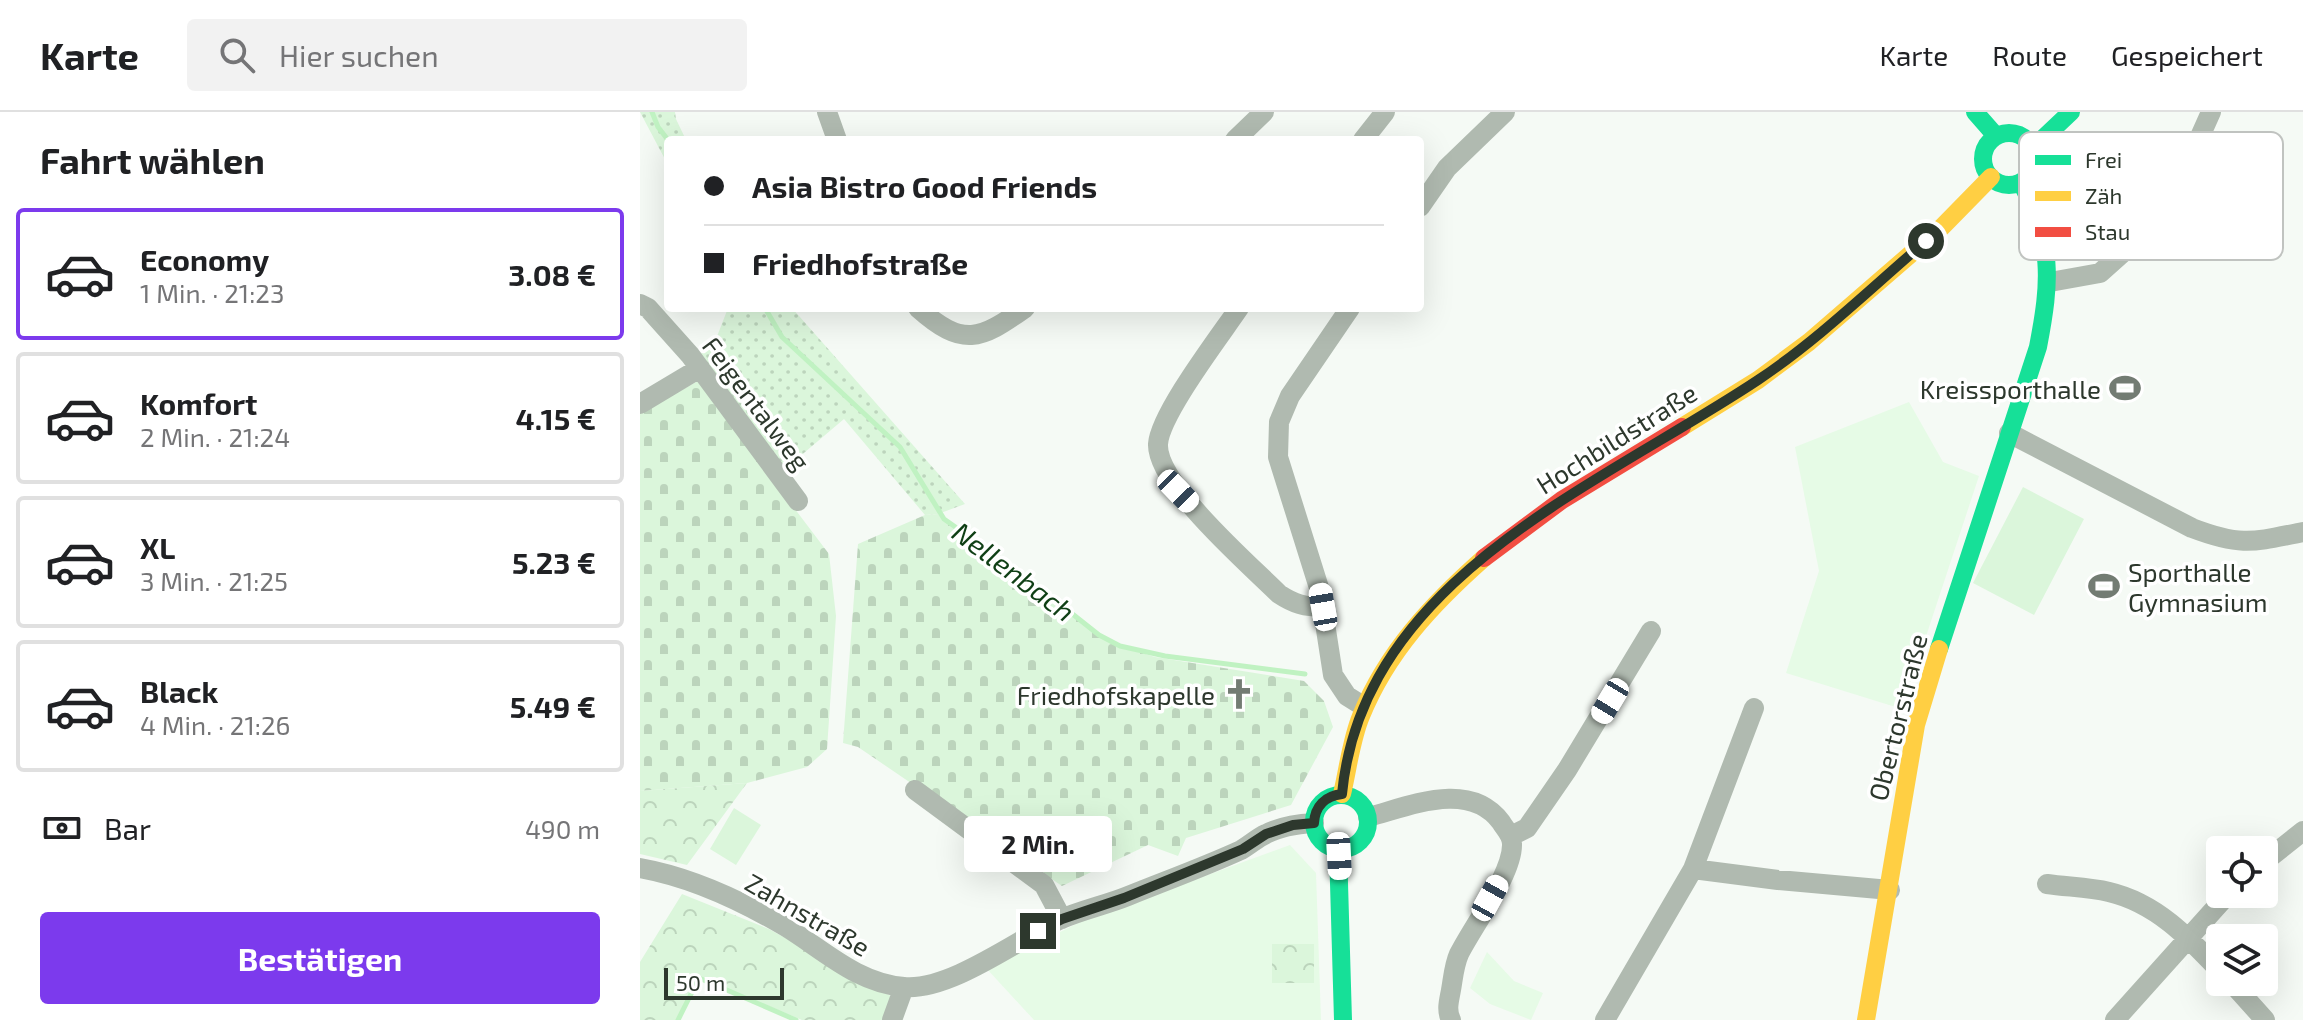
<!DOCTYPE html>
<html lang="de">
<meta charset="utf-8">
<style>
:root{--surface:#fff;--page:#f2f2f2;--text:#202124;--muted:#757577;--line:#e0e0e0;--accent:#7c3aed}
body{margin:0;font-family:"Exo 2",sans-serif;background:var(--page);color:var(--text);height:100vh;display:flex;flex-direction:column;font-size:30px;white-space:nowrap}
*{box-sizing:border-box;margin:0}
p{font-size:26px;color:var(--muted)}
.icon{flex:none;width:44px;height:44px;fill:none;stroke:currentColor;stroke-width:2;stroke-linecap:round;stroke-linejoin:round}
.map{position:relative;flex:1;overflow:hidden}
.side{display:flex;flex-direction:column;background:var(--surface);width:640px}
.side>*{flex:none}
.top-card{position:absolute;left:24px;top:24px;width:760px;height:176px;border-radius:8px;box-shadow:0 8px 32px #0002;display:grid;align-content:center;height:176px;padding:0 40px;background:var(--surface)}
.controls{position:absolute;left:1566px;top:724px;display:grid;gap:16px}
.controls a{display:grid;place-items:center;width:72px;height:72px;border-radius:8px;background:var(--surface);box-shadow:0 8px 32px #0002;font-size:40px}
.scale{position:absolute;left:24px;bottom:20px;width:120px;box-sizing:border-box;padding-left:8px;border:4px solid #2d382d;border-top:0;font-size:22px;line-height:28px;white-space:nowrap;color:#2d382d;-webkit-text-stroke:6px #fff;paint-order:stroke}
.end{position:absolute;width:36px;height:36px;margin:-18px;border:10px solid #2d382d;background:#fff;box-shadow:0 0 0 4px #fff}
.from{border-radius:50%}
.bubble{position:absolute;height:56px;border-radius:8px;background:var(--surface);box-shadow:0 8px 32px #0002;font-size:26px;font-weight:700;line-height:56px;text-align:center}
.car{position:absolute;width:24px;height:48px;margin:-24px -12px;border-radius:10px;box-shadow:0 0 6px 2px #0007;background:linear-gradient(#fff 24%,#345 0 40%,#fff 0 76%,#345 0 86%,#fff 0)}
.top-card b{display:flex;align-items:center;gap:28px;height:76px;font-size:30px}
.top-card b+b{border-top:2px solid var(--line)}
.top-card i{width:20px;height:20px;background:var(--text)}
ul{padding:0;list-style:none}
li{display:flex;align-items:center;gap:24px;height:132px;margin:0 16px 12px;padding:0 24px;border:4px solid var(--line);border-radius:8px}
li div{flex:1}
li b{display:block;font-size:30px}
li em{font-style:normal;font-weight:700}
li.current{border-color:var(--accent)}
li>.icon{width:72px;height:72px;stroke-width:1.5}
h2{padding:0 40px;font-size:36px;line-height:96px}
.pay{display:flex;align-items:center;gap:20px;height:88px;padding:0 40px;font-size:30px}
.pay p{margin-inline-start:auto}
.primary-button{display:flex;gap:16px;margin-top:auto;padding:16px 40px}
.primary-button a{flex:1;height:92px;border-radius:8px;background:var(--accent);color:#fff;font-size:32px;font-weight:700;line-height:92px;text-align:center}
header{display:flex;align-items:center;gap:48px;box-sizing:border-box;height:112px;padding:0 40px;background:var(--surface);border-bottom:2px solid var(--line)}
header strong{font-size:38px}
nav{display:flex;gap:44px;margin-inline-start:auto;font-size:28px}
.search{width:560px;height:72px;background:var(--page);display:flex;align-items:center;gap:20px;box-sizing:border-box;padding:0 28px;border-radius:8px;color:var(--muted);font-size:30px}
main{display:flex;flex:1;min-height:0}
.map>svg:first-child{display:block}
.built{fill:#e6fbe6}
.grass{fill:url(#grass-dots)}
.cemetery{fill:url(#cemetery-stones)}
.park{fill:url(#park-crowns)}
.pitch{fill:#dbf6db}
.lines{fill:none;stroke-linecap:round;stroke-linejoin:round}
.stream{stroke:#c0f2c2;stroke-width:5}
.street{stroke:#b0bab0;stroke-width:20}
.fast{stroke:#16e098;stroke-width:18}
.slow{stroke:#ffcf43;stroke-width:18}
.jam{stroke:#f24e42;stroke-width:18}
.route{stroke:#2d382d;stroke-width:10}
.labels{text-anchor:middle;dominant-baseline:central;stroke-width:7;stroke-linejoin:round;paint-order:stroke}
.poi-label{font-size:26px;fill:#2d382d;stroke:#fff;text-anchor:end}
.street-label{font-size:26px;fill:#2d382d;stroke:#fff}
.water-label{font-size:28px;font-style:italic;fill:#0f3f15;stroke:#fff}
.key{fill:#fff;stroke:#c0c3c0;stroke-width:2}
.key-label{font-size:22px;fill:#2d382d}
</style>
<header>
<strong>Karte</strong>
<div class="search"><svg class="icon" aria-label="search" viewBox="0 0 24 24"><circle cx="10" cy="10" r="6"/><path d="M15 15l6 6"/></svg>Hier suchen</div>
<nav><a>Karte</a><a>Route</a><a>Gespeichert</a></nav>
</header>
<main>
<section class="side">
<h2>Fahrt wählen</h2>
<ul>
<li class="current"><svg class="icon" aria-label="car" viewBox="0 0 24 24"><path d="M5 17H2v-5l4-1 3-4h7l3 4 3 1v5h-3M9 17h6M6 11h13"/><circle cx="7" cy="17" r="2"/><circle cx="17" cy="17" r="2"/></svg><div><b>Economy</b><p>1 Min. · 21:23</p></div><em>3.08 €</em></li>
<li><svg class="icon" aria-label="car" viewBox="0 0 24 24"><path d="M5 17H2v-5l4-1 3-4h7l3 4 3 1v5h-3M9 17h6M6 11h13"/><circle cx="7" cy="17" r="2"/><circle cx="17" cy="17" r="2"/></svg><div><b>Komfort</b><p>2 Min. · 21:24</p></div><em>4.15 €</em></li>
<li><svg class="icon" aria-label="car" viewBox="0 0 24 24"><path d="M5 17H2v-5l4-1 3-4h7l3 4 3 1v5h-3M9 17h6M6 11h13"/><circle cx="7" cy="17" r="2"/><circle cx="17" cy="17" r="2"/></svg><div><b>XL</b><p>3 Min. · 21:25</p></div><em>5.23 €</em></li>
<li><svg class="icon" aria-label="car" viewBox="0 0 24 24"><path d="M5 17H2v-5l4-1 3-4h7l3 4 3 1v5h-3M9 17h6M6 11h13"/><circle cx="7" cy="17" r="2"/><circle cx="17" cy="17" r="2"/></svg><div><b>Black</b><p>4 Min. · 21:26</p></div><em>5.49 €</em></li>
</ul>
<div class="pay"><svg class="icon" aria-label="cash" viewBox="0 0 24 24"><path d="M3 7h18v10H3z"/><circle cx="12" cy="12" r="2"/></svg>Bar<p>490 m</p></div>
<div class="primary-button"><a>Bestätigen</a></div>
</section>
<div class="map">
<svg width="1663" height="908" viewBox="0 0 1663 908">
<defs>
<pattern id="grass-dots" width="8" height="8" patternUnits="userSpaceOnUse" patternTransform="scale(2)"><rect width="8" height="8" fill="#dbf6db"/><path d="M2 2h.1M6 6h.1" fill="none" stroke="#bcd4bc" stroke-width="1.8" stroke-linecap="round"/></pattern>
<pattern id="cemetery-stones" width="16" height="16" patternUnits="userSpaceOnUse" patternTransform="scale(2)"><rect width="16" height="16" fill="#dbf6db"/><path d="M2 7V4a2 2 0 0 1 4 0v3zM10 15v-3a2 2 0 0 1 4 0v3z" fill="#bcd4bc"/></pattern>
<pattern id="park-crowns" width="20" height="18" patternUnits="userSpaceOnUse" patternTransform="scale(2)"><rect width="20" height="18" fill="#dbf6db"/><path d="M2 6a3 3 0 1 1 6 0M12 15a3 3 0 1 1 6 0" fill="none" stroke="#bcd4bc"/></pattern>
</defs>
<rect width="100%" height="100%" fill="#f5faf5"/>
<path class="built" d="M1269,290L1303,350L1339,364L1262,597L1146,561L1179,459L1155,335Z
M650,733L676,761L681,908H394L347,857L442,809Z
M847,840L874,869L903,881L891,908L850,892L830,876Z"/>
<path class="grass" d="M0,0H35L36,7L46,28H28V53Z
M88,196H152L325,392L298,402L285,403L204,307L145,357L57,245L76,227Z"/>
<path class="cemetery" d="M58,269L189,442L196,504L187,637L167,655L107,671L0,679V301Z
M298,402L459,523L480,534L515,545L664,569L684,589L693,615L651,693L546,726L538,744L508,733L422,774L218,635L203,631L218,432L285,403Z"/>
<path class="park" d="M107,671L47,753L0,742V679Z
M42,782L129,817L251,884L245,908H162L58,864L36,908H0V850Z
M632,832H674V871H632Z"/>
<path class="pitch" d="M1383,375L1444,407L1394,503L1333,471Z
M94,696L121,713L96,753L70,737Z"/>
<g class="lines">
<path class="stream" d="M12,0L18,15L28,28
M125,196L142,225L260,335L304,407L382,462L459,523L480,534L525,544L665,562
M38,908L59,866L156,908"/>
<path class="street" d="M187,0L197,28
M595,28L624,0
M723,28L745,0
M780,95L807,56L865,0
M1410,170L1460,161L1497,128L1537,76L1571,0
M0,192L8,196L50,243L158,389
M278,196C323,236 340,228 385,196
M599,196C580,224 520,302 518,332C516,372 610,453 639,482C654,492 665,495 683,495
M710,196L650,284L639,310L638,345L680,479L693,563L707,584L723,594
M0,292L60,256
M1369,321L1552,416C1602,435 1613,430 1663,420
M275,678L404,773L422,807
M728,705C768,695 829,667 861,710C865,717 872,723 872,732C873,761 833,814 819,842C814,853 813,867 811,878C809,889 806,898 811,908
M871,724L887,716L927,658L1011,519
M1624,750L1663,719
M0,756C51,765 102,789 146,815C185,839 217,871 264,875C310,879 377,828 419,808C441,798 466,793 488,784C525,769 564,755 601,738C610,733 617,726 626,722C641,714 657,712 674,711
M1053,757L1114,596
M1407,772C1427,775 1449,775 1469,780C1516,791 1548,825 1580,859
M1591,870L1625,908
M252,908L264,875
M965,908L1053,757L1138,768L1250,778
M1475,908L1588,782"/>
<path class="fast" d="M1335,0L1356,24
M1343 47a26 26 0 1 1 52 0a26 26 0 1 1-52 0Z
M1393,36L1431,0
M1299,537L1398,235C1411,167 1413,133 1381,70
M674 710a27 27 0 1 1 54 0a27 27 0 1 1-54 0Z
M698,737L703,908"/>
<path class="slow" d="M1042,315L1118,268L1169,230L1302,115L1351,65
M702,682C708,657 711,628 721,604C747,540 792,492 844,446
M1226,908L1276,613L1299,537"/>
<path class="jam" d="M844,446L922,388L1042,315"/>
</g>
<g class="lines">
<path class="route" d="M398,819L422,807L484,786L603,737L626,722L653,713L674,711C675,694 685,684 702,682C723,465 959,374 1118,268C1178,228 1231,176 1286,129"/>
</g>
<defs>
<symbol id="stadium-bare" viewBox="-9 -9 18 18"><path d="M0-5a6.5 5 0 1 0 0 10a6.5 5 0 1 0 0-10ZM-3.5-1.8h7v3.6h-7Z" fill="#737c73" stroke="#fff" stroke-width="2.5" paint-order="stroke"/></symbol>
<symbol id="church-bare" viewBox="-9 -9 18 18"><path d="M-1.2-6h2.4v3.5h3.3v2.4h-3.3V6h-2.4V-.1h-3.3v-2.4h3.3Z" fill="#737c73" stroke="#fff" stroke-width="2.5" paint-order="stroke"/></symbol>
</defs>
<g fill-rule="evenodd">
<use href="#stadium-bare" x="1463" y="254" width="44" height="44"/>
<use href="#stadium-bare" x="1442" y="452" width="44" height="44"/>
<use href="#church-bare" x="577" y="560" width="44" height="44"/>
</g>
<g class="labels">
<g class="poi-label">
<text x="1461" y="276">Kreissporthalle</text>
<text x="1488" y="459" text-anchor="start">Sporthalle<tspan x="1488" dy="30">Gymnasium</tspan></text>
<text x="575" y="582">Friedhofskapelle</text>
</g>
<g class="street-label">
<text transform="translate(117 291) rotate(53)">Feigentalweg</text>
<text transform="translate(976 326) rotate(-32)">Hochbildstraße</text>
<text transform="translate(1257 605) rotate(-76)">Obertorstraße</text>
<text transform="translate(168 802) rotate(30)">Zahnstraße</text>
</g>
<g class="water-label">
<text transform="translate(374 459) rotate(37)">Nellenbach</text>
</g>
</g>
<rect x="1379" y="20" width="264" height="128" rx="12" class="key"/>
<rect x="1395" y="43" width="36" height="10" fill="#16e098"/>
<rect x="1395" y="79" width="36" height="10" fill="#ffcf43"/>
<rect x="1395" y="115" width="36" height="10" fill="#f24e42"/>
<g class="key-label">
<text x="1445" y="56">Frei</text>
<text x="1445" y="92">Zäh</text>
<text x="1445" y="128">Stau</text>
</g>
</svg>
<div class="controls">
<a><svg class="icon" aria-label="locate" viewBox="0 0 24 24"><circle cx="12" cy="12" r="6"/><path d="M12 2v4M12 18v4M2 12h4M18 12h4"/></svg></a>
<a><svg class="icon" aria-label="layers" viewBox="0 0 24 24"><path d="M12 4l9 5-9 5-9-5zM3 14l9 5 9-5"/></svg></a>
</div>
<div class="scale">50 m</div>
<i class="end from" style="left:1286px;top:129px"></i>
<i class="end" style="left:398px;top:819px"></i>
<div class="bubble" style="left:324px;top:704px;width:148px">2 Min.</div>
<i class="car" style="left:538px;top:379px;rotate:136deg"></i>
<i class="car" style="left:683px;top:495px;rotate:350deg"></i>
<i class="car" style="left:970px;top:589px;rotate:211deg"></i>
<i class="car" style="left:699px;top:744px;rotate:177deg"></i>
<i class="car" style="left:850px;top:786px;rotate:29deg"></i>
<div class="top-card">
<b><i class="from"></i>Asia Bistro Good Friends</b>
<b><i></i>Friedhofstraße</b>
</div>
</div>
</main>
